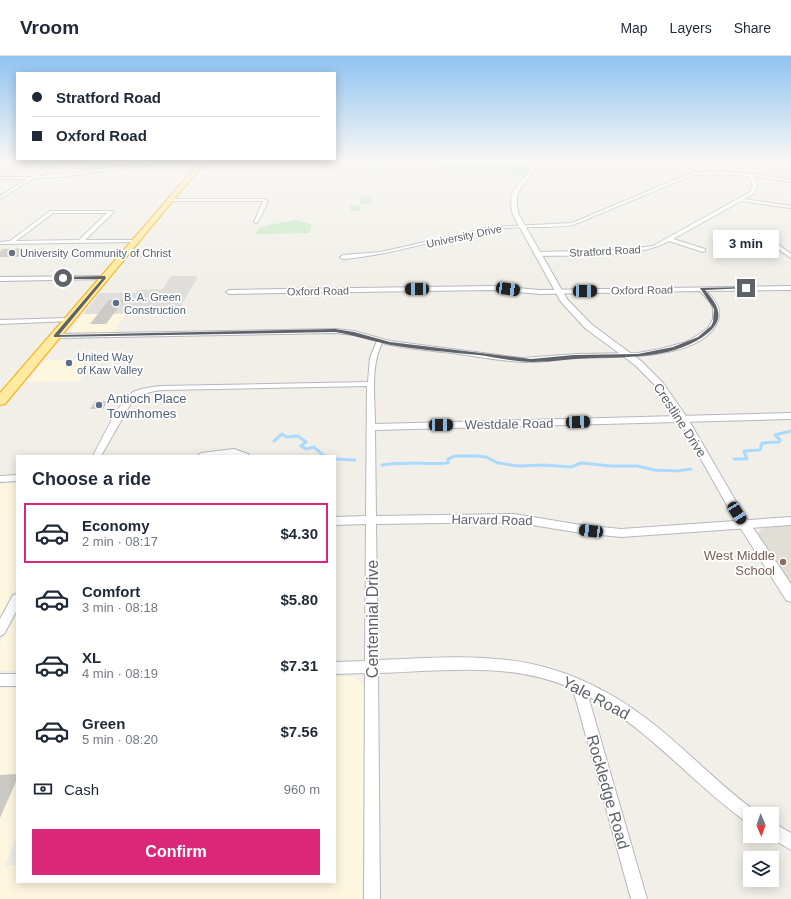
<!DOCTYPE html>
<meta charset="utf-8">
<style>
:root{--surface:#fff;--page:#f2f2f3;--text:#1f2937;--muted:#747a83;--line:#e0e1e3;--accent:#db2777}
body{margin:0;font-family:Arial,sans-serif;background:var(--page);color:var(--text);height:100vh;display:flex;flex-direction:column;font-size:15px;white-space:nowrap}
*{box-sizing:border-box;margin:0}
p{font-size:13px;color:var(--muted)}
.icon{flex:none;width:22px;height:22px;fill:none;stroke:currentColor;stroke-width:2;stroke-linecap:round;stroke-linejoin:round}
.map{position:relative;flex:1;overflow:hidden}
.panel{position:absolute;left:16px;top:399px;width:320px;height:428px;display:flex;flex-direction:column;background:var(--surface);border-radius:0px;box-shadow:0 2px 10px #0003}
.panel>*{flex:none}
.banner{position:absolute;left:16px;top:16px;width:320px;height:88px;border-radius:0px;box-shadow:0 2px 10px #0003;display:grid;align-content:center;height:88px;padding:0 16px;background:var(--surface)}
.needle{width:26px;rotate:178deg}
.controls{position:absolute;left:743px;top:751px;display:grid;gap:8px}
.controls a{display:grid;place-items:center;width:36px;height:36px;border-radius:0px;background:var(--surface);box-shadow:0 2px 10px #0003;font-size:20px}
.end{position:absolute;width:18px;height:18px;margin:-9px;border:5px solid #5f6368;background:#fff;box-shadow:0 0 0 2px #fff}
.from{border-radius:50%}
.bubble{position:absolute;height:28px;border-radius:0px;background:var(--surface);box-shadow:0 2px 10px #0003;font-size:13px;font-weight:600;line-height:28px;text-align:center}
.car{position:absolute;width:12px;height:24px;margin:-12px -6px;border-radius:5px;box-shadow:0 0 3px 1px #0007;background:linear-gradient(#222 24%,#8ab4d8 0 40%,#222 0 76%,#8ab4d8 0 86%,#222 0)}
.banner b{display:flex;align-items:center;gap:14px;height:38px;font-size:15px}
.banner b+b{border-top:1px solid var(--line)}
.banner i{width:10px;height:10px;background:var(--text)}
ul{padding:0;list-style:none}
li{display:flex;align-items:center;gap:12px;height:60px;margin:0 8px 6px;padding:0 8px;border:2px solid transparent;border-radius:0px}
li div{flex:1}
li b{display:block;font-size:15px}
li em{font-style:normal;font-weight:600}
li.active{border-color:var(--accent)}
li>.icon{width:36px;height:36px;stroke-width:1.5}
h2{padding:0 16px;font-size:18px;line-height:48px}
.pay{display:flex;align-items:center;gap:10px;height:44px;padding:0 16px;font-size:15px}
.pay p{margin-inline-start:auto}
.action{display:flex;gap:8px;margin-top:auto;padding:8px 16px}
.action a{flex:1;height:46px;border-radius:0px;background:var(--accent);color:#fff;font-size:16px;font-weight:600;line-height:46px;text-align:center}
header{display:flex;align-items:center;gap:24px;box-sizing:border-box;height:56px;padding:0 20px;background:var(--surface);border-bottom:1px solid var(--line)}
header strong{font-size:19px}
nav{display:flex;gap:22px;margin-inline-start:auto;font-size:14px}
.map>svg:first-child{display:block}
.commercial{fill:#fef7e0}
.industrial{fill:#e0deda}
.education{fill:#e1ded6}
.green{fill:#c5e8c5}
.lines{fill:none;stroke-linecap:round;stroke-linejoin:round}
.stream-far1{stroke:#aadaff;stroke-width:1.5}
.stream{stroke:#aadaff;stroke-width:3}
.building{fill:#cccac5}
.minor-casing{stroke:#b5b8bc;stroke-width:2}
.tertiary-casing{stroke:#b5b8bc;stroke-width:2}
.trunk-casing{stroke:#f9ab00;stroke-width:2}
.minor{fill:#fff;fill-rule:evenodd}
.tertiary{fill:#fff;fill-rule:evenodd}
.trunk{fill:#feeaa1;fill-rule:evenodd}
.route{fill:#5f6368}
.worship-dot{fill:#6b7280;stroke:#fff;stroke-width:1.5}
.service-dot{fill:#5c6f8a;stroke:#fff;stroke-width:1.5}
.education-dot{fill:#8d6e63;stroke:#fff;stroke-width:1.5}
.labels{text-anchor:middle;dominant-baseline:central;stroke-width:3.5;stroke-linejoin:round;paint-order:stroke}
.far-street-label{font-size:11px;fill:#5f6368;stroke:#fff}
.far-worship-label{font-size:11px;fill:#5b616d;stroke:#fff;text-anchor:start}
.far-service-label{font-size:11px;fill:#4e5e75;stroke:#fff;text-anchor:start}
.service-label{font-size:13px;fill:#4e5e75;stroke:#fff;text-anchor:start}
.street-label{font-size:13px;fill:#5f6368;stroke:#fff}
.education-label{font-size:13px;fill:#785e54;stroke:#fff;text-anchor:end}
.near-street-label{font-size:16px;fill:#5f6368;stroke:#fff}
</style>
<header>
<strong>Vroom</strong>
<nav><a>Map</a><a>Layers</a><a>Share</a></nav>
</header>
<div class="map">
<svg width="791" height="843" viewBox="0 0 791 843">
<rect width="100%" height="100%" fill="#f1efe8"/>
<path class="commercial" d="M127,257L113,277H75L70,276L83,258Z
M95,303L79,325L27,326L45,304Z
M17,427V531L0,561V428Z
M17,556V615H0V587Z
M335,620L355,621L363,629L365,636L362,843H0V632H17V779L5,810L17,809V826H335Z"/>
<path class="industrial" d="M171,220H198L177,257L83,258L100,237H136L138,234L163,233Z"/>
<path class="education" d="M791,470V529L760,482L758,477L762,473L764,472Z"/>
<path class="green" d="M448,105H531C532,111 528,117 523,121L493,117L460,120L437,110L449,108Z
M146,107L91,115L101,108Z
M361,140H373L372,148H361L360,155H350L351,149H360Z
M295,164L312,168L310,177L255,178L260,171Z"/>
<g class="lines">
<path class="stream-far1" d="M777,106H791
M370,113L408,105"/>
<path class="stream" d="M274,385L282,378L287,381L298,380L306,386L301,390L306,393L314,391L324,400
M335,403L355,404
M734,403H747L744,395L760,394L762,387L779,386L780,384L775,379L791,375
M382,409C404,405 426,409 448,407V403L455,400H476L486,401L498,407L518,410L544,409L571,411L581,407L611,410H637L654,414L677,415L691,413"/>
</g>
<path class="building" d="M28,192L18,201H0V195L3,193Z
M109,244H124L106,268H90Z
M95,345H108L103,353H90Z
M17,718V723L0,762V719Z"/>
<g class="lines">
<defs>
<path id="minor" d="M57,105H61L38,120L84,116L95,108L103,106L173,105L61,121L34,122L0,143V140L27,123H0V121H31ZM147,107L90,115L97,110L103,108Z
M766,105H768V108L778,112L775,113L765,109Z
M716,115L754,118L791,124V126L753,120L757,130L753,138L744,143L791,150V152L741,145L673,183L705,193V195L703,196L669,185C638,203 574,199 537,200L534,198L537,196L622,194L653,190L750,136L753,130L749,120L716,118L693,119L573,169C546,173 518,169 490,174C441,181 394,199 343,203L340,201L343,199L381,196L491,171L572,167L691,117Z
M170,143H264L268,145L258,166L256,167L254,166L263,145H169Z
M50,155H113V157L85,184H136L138,185L136,186L0,188V186L10,185ZM53,157H107L79,184L16,185Z
M768,181L791,198V202L769,187L766,182Z
M107,220L108,221L105,223L0,225V221Z
M492,230L540,234L791,230V234L706,235C717,245 724,256 716,269C695,306 611,300 576,302C558,303 541,307 524,306C500,305 475,300 452,297C429,294 404,293 382,287C370,311 375,342 375,368L791,357V363L375,374L376,460L514,458L581,469L621,473L791,461V469L621,481L581,477L514,466L376,468L378,604C417,603 457,599 496,603C554,607 606,631 651,666C687,694 718,728 755,755L757,758H750V767L745,765C690,725 648,672 588,640L647,843H631L573,633C512,605 442,615 378,617L380,843H364L365,617L335,618V606L365,605L366,468L335,469V461L366,460L367,330L161,334C149,336 139,338 131,347L101,400H93C102,384 118,346 133,336C142,332 152,331 161,330L368,326L370,302L377,285L354,279L335,277L56,282L53,280L56,278L335,273L354,275L390,285L522,302L577,298L638,297L660,293L686,286L698,279L708,272L713,263V252L710,246L700,235L540,238L492,234L229,238L226,236L229,234Z
M69,262L71,263V265L0,268V264Z
M234,393L248,398L249,400H197L201,397Z
M17,419V425L0,426V420Z
M17,538V554L4,578L0,580V563L13,539Z
M0,618H17V630H0Z
M772,766L791,777V794L768,780H772Z"/>
<path id="tertiary" d="M531,105H535V111C526,132 511,132 519,159L567,243L591,268L641,305L663,327L688,363L741,454L791,528V546L786,544L733,460L679,364L657,331L635,309L585,272L561,246L513,159C504,125 531,128 531,105Z"/>
<path id="trunk" d="M203,105H209L190,124L5,348L0,349V337L186,122Z"/>
</defs>
<use href="#minor" class="minor-casing"/>
<use href="#tertiary" class="tertiary-casing"/>
<use href="#trunk" class="trunk-casing"/>
<use href="#minor" class="minor"/>
<use href="#tertiary" class="tertiary"/>
<use href="#trunk" class="trunk"/>
</g>
<linearGradient id="sky" x2="0" y2="1"><stop stop-color="#8fc3f1"/><stop offset="0.47" stop-color="#f9f8f5"/><stop offset="1" stop-color="#f9f8f5" stop-opacity="0"/></linearGradient>
<rect width="791" height="223" fill="url(#sky)"/>
<path class="route" d="M105,220L106,222L59,279L335,273L354,276L390,286L531,303L574,299L638,298L673,291L698,281L711,270L713,266L714,253L700,232L746,231L748,232L705,234C718,249 726,262 708,277C677,302 632,301 595,302C574,302 553,306 532,306C514,306 495,301 478,299C449,296 419,294 391,289C372,285 354,279 335,276L54,281V279L102,223H63L61,221Z"/>
<circle class="worship-dot" cx="12" cy="197" r="4"/>
<g class="service-dot">
<circle cx="116" cy="247" r="4"/>
<circle cx="69" cy="307" r="4"/>
<circle cx="99" cy="349" r="4"/>
</g>
<circle class="education-dot" cx="783" cy="506" r="4"/>
<g class="labels">
<g class="far-street-label">
<text transform="translate(464 180) rotate(-12)">University Drive</text>
<text transform="translate(605 195) rotate(-3)">Stratford Road</text>
<text transform="translate(642 234) rotate(-1)">Oxford Road</text>
<text transform="translate(318 235) rotate(-1)">Oxford Road</text>
</g>
<g class="far-worship-label">
<text x="20" y="197">University Community of Christ</text>
</g>
<g class="far-service-label">
<text x="124" y="241">B. A. Green<tspan x="124" dy="13">Construction</tspan></text>
<text x="77" y="301">United Way<tspan x="77" dy="13">of Kaw Valley</tspan></text>
</g>
<g class="service-label">
<text x="107" y="342">Antioch Place<tspan x="107" dy="15">Townhomes</tspan></text>
</g>
<g class="street-label">
<text transform="translate(680 364) rotate(57)">Crestline Drive</text>
<text transform="translate(509 368) rotate(-1)">Westdale Road</text>
<text transform="translate(492 464) rotate(1)">Harvard Road</text>
</g>
<g class="education-label">
<text x="775" y="499">West Middle<tspan x="775" dy="15">School</tspan></text>
</g>
<g class="near-street-label">
<text transform="translate(372 563) rotate(-90)">Centennial Drive</text>
<text transform="translate(596 642) rotate(28)">Yale Road</text>
<text transform="translate(608 736) rotate(74)">Rockledge Road</text>
</g>
</g>
</svg>
<div class="controls">
<a><svg class="needle" viewBox="-14 -14 28 28"><path d="M0-13l5 13h-10z" fill="#e53935"/><path d="M0 13l5-13h-10z" fill="#747a83"/></svg></a>
<a><svg class="icon" aria-label="layers" viewBox="0 0 24 24"><path d="M12 4l9 5-9 5-9-5zM3 14l9 5 9-5"/></svg></a>
</div>
<i class="end from" style="left:63px;top:222px"></i>
<i class="end" style="left:746px;top:232px"></i>
<div class="bubble" style="left:713px;top:174px;width:66px">3 min</div>
<i class="car" style="left:417px;top:233px;rotate:269deg"></i>
<i class="car" style="left:508px;top:233px;rotate:98deg"></i>
<i class="car" style="left:585px;top:235px;rotate:89deg"></i>
<i class="car" style="left:578px;top:366px;rotate:88deg"></i>
<i class="car" style="left:441px;top:369px;rotate:89deg"></i>
<i class="car" style="left:737px;top:457px;rotate:148deg"></i>
<i class="car" style="left:591px;top:475px;rotate:277deg"></i>
<div class="banner">
<b><i class="from"></i>Stratford Road</b>
<b><i></i>Oxford Road</b>
</div>
<section class="panel">
<h2>Choose a ride</h2>
<ul>
<li class="active"><svg class="icon" aria-label="car" viewBox="0 0 24 24"><path d="M5 17H2v-5l4-1 3-4h7l3 4 3 1v5h-3M9 17h6M6 11h13"/><circle cx="7" cy="17" r="2"/><circle cx="17" cy="17" r="2"/></svg><div><b>Economy</b><p>2 min · 08:17</p></div><em>$4.30</em></li>
<li><svg class="icon" aria-label="car" viewBox="0 0 24 24"><path d="M5 17H2v-5l4-1 3-4h7l3 4 3 1v5h-3M9 17h6M6 11h13"/><circle cx="7" cy="17" r="2"/><circle cx="17" cy="17" r="2"/></svg><div><b>Comfort</b><p>3 min · 08:18</p></div><em>$5.80</em></li>
<li><svg class="icon" aria-label="car" viewBox="0 0 24 24"><path d="M5 17H2v-5l4-1 3-4h7l3 4 3 1v5h-3M9 17h6M6 11h13"/><circle cx="7" cy="17" r="2"/><circle cx="17" cy="17" r="2"/></svg><div><b>XL</b><p>4 min · 08:19</p></div><em>$7.31</em></li>
<li><svg class="icon" aria-label="car" viewBox="0 0 24 24"><path d="M5 17H2v-5l4-1 3-4h7l3 4 3 1v5h-3M9 17h6M6 11h13"/><circle cx="7" cy="17" r="2"/><circle cx="17" cy="17" r="2"/></svg><div><b>Green</b><p>5 min · 08:20</p></div><em>$7.56</em></li>
</ul>
<div class="pay"><svg class="icon" aria-label="cash" viewBox="0 0 24 24"><path d="M3 7h18v10H3z"/><circle cx="12" cy="12" r="2"/></svg>Cash<p>960 m</p></div>
<div class="action"><a>Confirm</a></div>
</section>
</div>
